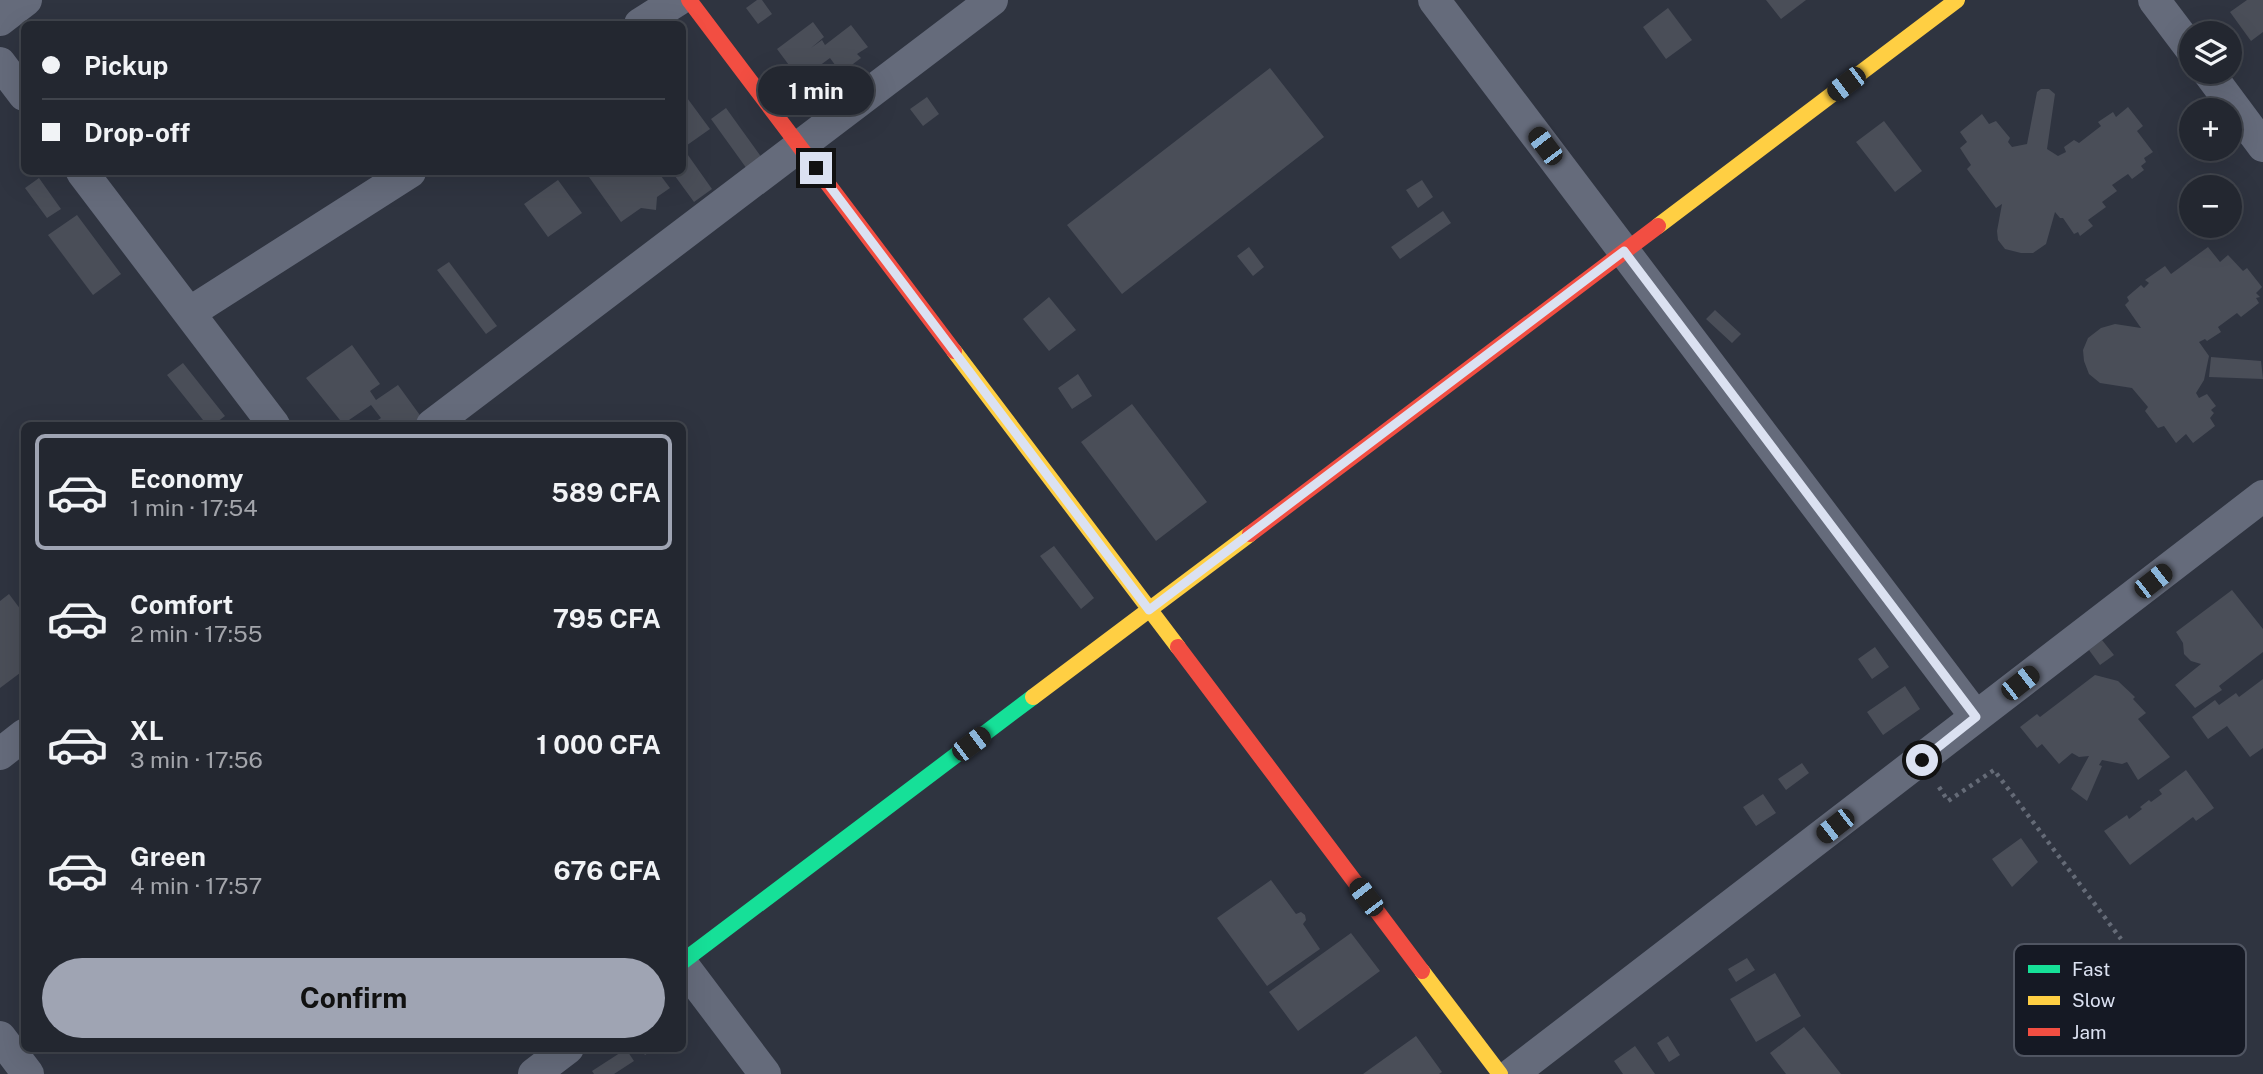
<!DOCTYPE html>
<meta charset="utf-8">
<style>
:root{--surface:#232730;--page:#2b2f38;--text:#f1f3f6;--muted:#a3a5ab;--line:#40444c;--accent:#9fa4b3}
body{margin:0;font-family:"Public Sans",sans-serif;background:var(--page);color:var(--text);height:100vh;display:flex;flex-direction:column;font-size:26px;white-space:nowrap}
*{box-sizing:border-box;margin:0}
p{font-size:23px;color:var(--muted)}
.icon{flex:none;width:38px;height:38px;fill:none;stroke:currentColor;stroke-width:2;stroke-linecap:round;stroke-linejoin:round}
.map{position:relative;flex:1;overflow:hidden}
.drawer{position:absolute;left:21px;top:422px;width:665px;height:630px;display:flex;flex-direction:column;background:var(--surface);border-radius:10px;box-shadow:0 7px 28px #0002,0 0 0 2px var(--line)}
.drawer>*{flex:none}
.banner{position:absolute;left:21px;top:21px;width:665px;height:154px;border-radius:10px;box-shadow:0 7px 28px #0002,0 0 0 2px var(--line);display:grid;align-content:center;height:154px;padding:0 21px;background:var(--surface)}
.tools{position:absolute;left:2179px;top:21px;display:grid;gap:14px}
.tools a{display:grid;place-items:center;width:63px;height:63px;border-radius:50%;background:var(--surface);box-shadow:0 7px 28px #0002,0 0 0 2px var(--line);font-size:35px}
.end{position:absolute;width:32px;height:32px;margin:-16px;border:9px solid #dbe1f1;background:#111;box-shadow:0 0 0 4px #111}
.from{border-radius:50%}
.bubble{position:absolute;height:49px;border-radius:24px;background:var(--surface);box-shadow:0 7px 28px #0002,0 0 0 2px var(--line);font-size:23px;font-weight:700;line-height:49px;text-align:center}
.car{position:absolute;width:21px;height:42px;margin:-21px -10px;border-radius:9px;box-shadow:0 0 5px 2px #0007;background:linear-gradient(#222 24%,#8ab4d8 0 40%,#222 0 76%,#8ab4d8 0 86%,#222 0)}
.banner b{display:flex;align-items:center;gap:24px;height:66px;font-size:26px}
.banner b+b{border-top:2px solid var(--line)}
.banner i{width:18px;height:18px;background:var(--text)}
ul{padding:12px 0 0;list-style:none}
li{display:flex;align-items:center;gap:21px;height:116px;margin:0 14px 10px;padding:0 7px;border:4px solid transparent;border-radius:10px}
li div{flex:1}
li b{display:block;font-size:26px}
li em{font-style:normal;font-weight:700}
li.on{border-color:var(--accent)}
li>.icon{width:63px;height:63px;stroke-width:1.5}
.button{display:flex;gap:14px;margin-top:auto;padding:14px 21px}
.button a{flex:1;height:80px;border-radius:42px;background:var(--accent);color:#111;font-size:28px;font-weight:700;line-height:80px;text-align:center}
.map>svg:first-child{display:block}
.building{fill:#4a4e58}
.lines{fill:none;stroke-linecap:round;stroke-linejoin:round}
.path{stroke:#656b77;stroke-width:4.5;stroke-dasharray:3.5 5;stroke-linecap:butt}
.street{stroke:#656b7b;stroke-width:32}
.fast{stroke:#16e098;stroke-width:16}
.slow{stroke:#ffcf43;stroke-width:16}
.jam{stroke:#f24e42;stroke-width:16}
.route{stroke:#dbe1f1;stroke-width:9}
.key{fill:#151924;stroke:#505562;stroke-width:2}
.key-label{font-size:19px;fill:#dbe1f1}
</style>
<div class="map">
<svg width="2263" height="1074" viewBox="0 0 2263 1074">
<rect width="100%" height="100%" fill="#2f3440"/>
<path class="building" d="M757,0H762L772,14L758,24L746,8Z
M1766,0H1806L1781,19Z
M2247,0H2263V32L2251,41L2230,12Z
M1668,8L1692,40L1666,59L1643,27Z
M813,22L824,37L811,48L822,40L825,45L851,25L868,47L857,54L861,58L841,73L830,58L800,80L777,49Z
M1270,68L1324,137L1122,294L1067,225Z
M2041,89H2049L2055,94L2047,149L2058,156L2066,152L2064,147L2074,140L2079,143L2101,126L2098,122L2113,112L2116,117L2128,107L2143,126L2137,131L2153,152L2144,158L2146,162L2141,166L2144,170L2132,179L2128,174L2112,185L2117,191L2102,202L2106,207L2088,220L2093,226L2080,236L2078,232L2074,234L2063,218H2060L2055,212L2046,244L2033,253H2021L2005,249L1998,240L1997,231L2002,204L1996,208L1967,169L1971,165L1960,148L1967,142L1960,132L1982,114L1989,124L1996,121L2010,138L2008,142L2012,147L2027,144L2037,92Z
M682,91L710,129L683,148L712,189L694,202L672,172H682Z
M927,97L939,114L923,126L910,109Z
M726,108L762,158L747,169L711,119Z
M1884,121L1922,171L1895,192L1856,142Z
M597,172H658L670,188L657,197L656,210L641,208L621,222L589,177Z
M39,178L61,209L47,218L25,188Z
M558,180L582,213L548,237L524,204Z
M1422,180L1433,197L1418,208L1406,190Z
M1443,211L1451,223L1400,259L1391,247Z
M77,215L121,274L93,295L48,235Z
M1249,247L1264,267L1253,276L1237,256Z
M2208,247L2220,262L2228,255L2243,271L2247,268L2262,287L2256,293L2260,297L2256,298L2259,303L2241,317L2237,313L2218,327L2221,332L2207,341L2205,339L2199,342L2209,356L2204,380L2196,393L2199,398L2207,394L2216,406L2211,410L2214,413L2210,418L2215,426L2193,443L2186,434L2176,443L2164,426L2158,428L2145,411L2148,407L2132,388L2100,383L2089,374L2084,361L2083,350L2088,338L2101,328L2115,324L2141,328L2125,305L2129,301L2127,297L2141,285L2144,288L2149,283L2145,280L2165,266L2171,274Z
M449,262L497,326L486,334L437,270Z
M1049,297L1076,330L1049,351L1023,319Z
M1715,310L1741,334L1732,343L1706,319Z
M352,345L380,384L370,391L376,400L398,385L422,418L411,425H370L381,418L371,405L349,420L353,425H344L306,378Z
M2211,357L2261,361L2263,379L2209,377Z
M183,363L225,416L213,425H207L167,375Z
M1078,374L1092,396L1072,409L1058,388Z
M1132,404L1207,502L1156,541L1081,442Z
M1054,546L1094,598L1081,609L1040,556Z
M2232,590L2263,629V652L2219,686L2222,690L2195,708L2175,685L2201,664L2191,661L2184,654L2183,643L2176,632Z
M9,594L24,614V670L0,688V601Z
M2102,640L2114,655L2100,665L2089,650Z
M1875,647L1889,667L1872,679L1858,659Z
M2095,675L2118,681L2135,697L2133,699L2146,713L2138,719L2170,757L2138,780L2127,762L2122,764L2102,760L2099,765L2102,766L2087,801L2071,789L2089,756L2079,757L2072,753L2059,764L2042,744L2037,748L2020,727L2037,714L2040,717Z
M2263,679V748L2250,757L2227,726L2208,739L2192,717L2215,700L2219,705L2236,693L2239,697Z
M1905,686L1920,709L1883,735L1867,712Z
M1802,763L1809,773L1786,790L1778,779Z
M2186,770L2214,808L2196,821L2193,817L2130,865L2104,831L2127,815L2129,819L2142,809L2140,807L2149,800L2151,802L2162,794L2159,790Z
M1763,794L1776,813L1756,826L1743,807Z
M2021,838L2038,862L2012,887L1992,859Z
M1271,880L1296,914L1301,912L1305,915L1306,920L1303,924L1320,949L1267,986L1217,918Z
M1351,933L1380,971L1298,1031L1269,992Z
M1747,958L1755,970L1736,982L1728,969Z
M1775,973L1801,1016L1756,1042L1730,999Z
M1804,1027L1841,1074H1786L1770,1053Z
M1416,1036L1442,1072L1439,1074H1363Z
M1668,1036L1680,1055L1669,1062L1657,1043Z
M1635,1046L1655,1074H1623L1614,1061Z
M640,1048H655L645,1055Z
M626,1049L634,1061L614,1074H594L592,1071Z"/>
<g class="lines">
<path class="path" d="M1939,787L1948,801L1994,770L2121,939"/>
<path class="street" d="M1434,0L1976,717
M2154,0L2191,49
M0,20L26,0
M640,24L678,0
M0,63L24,95
M2208,72L2263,146
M82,172L274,425
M189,313L410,172
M432,425L992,0
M0,754L24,735
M682,964L765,1074
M0,1037L28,1074
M534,1074L568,1048
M1512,1074L2263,496"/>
<path class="fast" d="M682,962L1033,697"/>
<path class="slow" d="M1658,226L1957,0
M954,351L1178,647
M1033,697L1250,534
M1422,971L1500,1074"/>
<path class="jam" d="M689,0L954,351
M1250,534L1658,226
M1178,647L1422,971"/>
</g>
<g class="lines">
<path class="route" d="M816,168L1149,610L1624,251L1976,717L1922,760"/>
</g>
<rect x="2014" y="944" width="232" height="112" rx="10" class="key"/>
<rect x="2028" y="965" width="32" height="8" fill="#16e098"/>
<rect x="2028" y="996" width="32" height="9" fill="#ffcf43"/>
<rect x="2028" y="1028" width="32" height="8" fill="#f24e42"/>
<g class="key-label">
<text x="2072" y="976">Fast</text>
<text x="2072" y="1007">Slow</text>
<text x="2072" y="1039">Jam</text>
</g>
</svg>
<div class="tools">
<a><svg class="icon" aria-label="layers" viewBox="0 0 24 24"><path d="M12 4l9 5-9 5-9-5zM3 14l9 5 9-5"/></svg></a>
<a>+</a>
<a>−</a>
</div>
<i class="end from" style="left:1922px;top:760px"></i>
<i class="end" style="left:816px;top:168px"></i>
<div class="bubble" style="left:758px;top:66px;width:116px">1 min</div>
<i class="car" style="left:1846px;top:84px;rotate:233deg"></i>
<i class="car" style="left:1545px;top:146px;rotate:323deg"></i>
<i class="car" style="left:2153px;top:581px;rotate:52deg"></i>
<i class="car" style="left:2020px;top:683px;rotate:52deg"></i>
<i class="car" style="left:971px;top:744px;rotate:53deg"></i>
<i class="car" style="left:1835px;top:826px;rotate:232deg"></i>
<i class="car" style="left:1366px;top:897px;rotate:323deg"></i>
<div class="banner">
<b><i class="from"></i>Pickup</b>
<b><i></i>Drop-off</b>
</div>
<section class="drawer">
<ul>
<li class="on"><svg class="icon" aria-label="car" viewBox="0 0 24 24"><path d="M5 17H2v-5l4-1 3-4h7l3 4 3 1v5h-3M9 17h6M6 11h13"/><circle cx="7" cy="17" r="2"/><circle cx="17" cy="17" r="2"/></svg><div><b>Economy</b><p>1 min · 17:54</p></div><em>589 CFA</em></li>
<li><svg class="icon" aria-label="car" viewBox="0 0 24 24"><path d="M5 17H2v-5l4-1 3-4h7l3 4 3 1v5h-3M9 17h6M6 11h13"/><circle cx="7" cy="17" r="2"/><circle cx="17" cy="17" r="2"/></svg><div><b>Comfort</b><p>2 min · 17:55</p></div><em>795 CFA</em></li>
<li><svg class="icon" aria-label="car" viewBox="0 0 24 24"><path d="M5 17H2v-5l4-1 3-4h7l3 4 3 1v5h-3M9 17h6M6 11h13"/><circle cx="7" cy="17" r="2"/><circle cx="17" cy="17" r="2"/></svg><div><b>XL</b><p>3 min · 17:56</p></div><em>1 000 CFA</em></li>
<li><svg class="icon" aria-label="car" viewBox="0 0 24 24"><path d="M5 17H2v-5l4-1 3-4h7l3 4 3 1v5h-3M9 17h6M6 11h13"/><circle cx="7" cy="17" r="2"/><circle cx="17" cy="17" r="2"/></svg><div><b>Green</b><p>4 min · 17:57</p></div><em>676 CFA</em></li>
</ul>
<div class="button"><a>Confirm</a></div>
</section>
</div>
